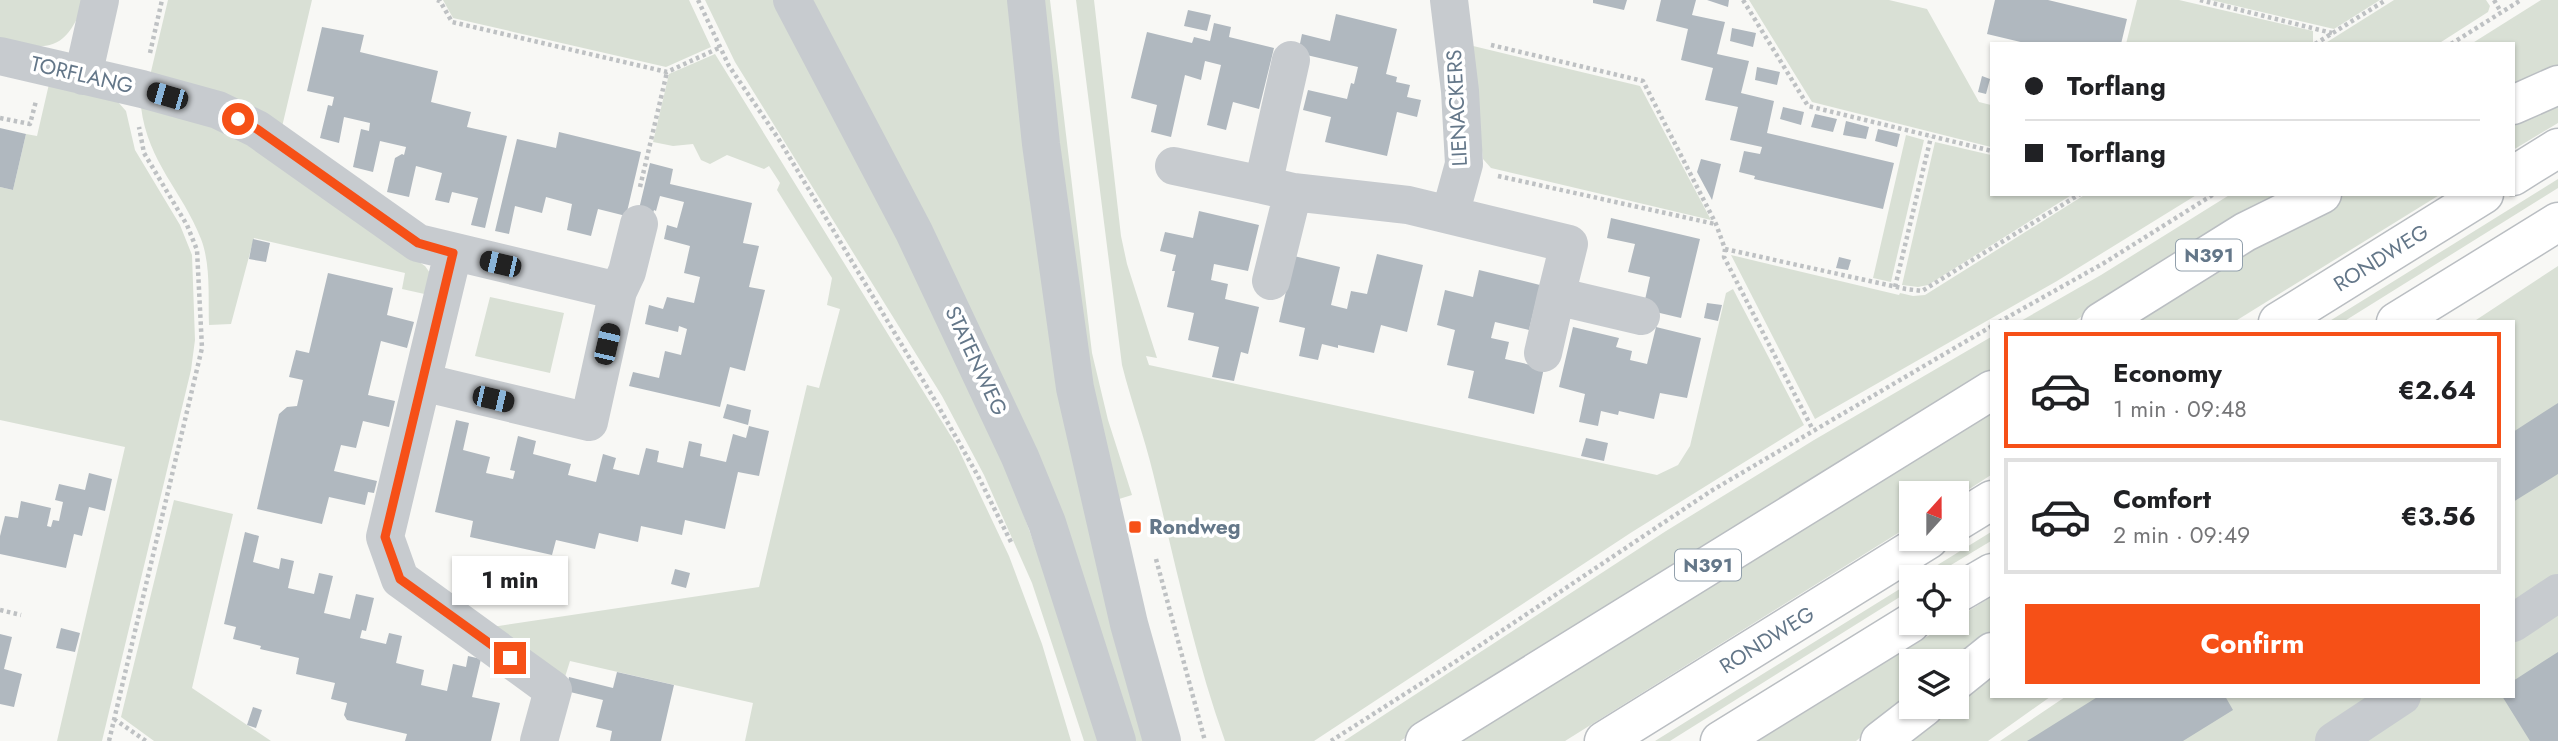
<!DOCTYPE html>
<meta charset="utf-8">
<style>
:root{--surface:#fff;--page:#f6f6f6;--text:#202124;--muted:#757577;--line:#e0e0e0;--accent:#f65017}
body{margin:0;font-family:Jost,sans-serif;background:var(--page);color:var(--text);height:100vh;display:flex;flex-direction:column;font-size:26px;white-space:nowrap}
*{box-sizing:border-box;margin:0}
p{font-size:23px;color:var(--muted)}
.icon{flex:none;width:38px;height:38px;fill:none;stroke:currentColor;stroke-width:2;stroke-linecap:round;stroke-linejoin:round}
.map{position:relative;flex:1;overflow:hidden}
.panel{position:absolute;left:1990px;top:320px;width:525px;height:378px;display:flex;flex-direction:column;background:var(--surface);border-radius:0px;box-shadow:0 2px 5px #0004}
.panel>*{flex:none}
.hud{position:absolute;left:1990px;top:42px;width:525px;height:154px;border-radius:0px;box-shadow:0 2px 5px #0004;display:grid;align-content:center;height:154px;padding:0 35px;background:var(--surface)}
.needle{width:46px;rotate:21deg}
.buttons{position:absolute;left:1899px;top:481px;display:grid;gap:14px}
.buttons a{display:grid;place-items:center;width:70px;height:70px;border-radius:0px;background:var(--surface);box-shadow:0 2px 5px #0004;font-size:35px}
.end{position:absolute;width:32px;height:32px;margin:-16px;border:9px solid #f65017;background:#fff;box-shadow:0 0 0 4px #fff}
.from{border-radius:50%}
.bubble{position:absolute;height:49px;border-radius:0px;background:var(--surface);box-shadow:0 2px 5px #0004;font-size:23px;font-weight:700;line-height:49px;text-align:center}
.car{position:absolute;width:21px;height:42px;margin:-21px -10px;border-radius:9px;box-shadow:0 0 5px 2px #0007;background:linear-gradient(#222 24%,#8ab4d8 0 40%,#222 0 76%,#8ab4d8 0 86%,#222 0)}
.hud b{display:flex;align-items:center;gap:24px;height:66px;font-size:26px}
.hud b+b{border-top:2px solid var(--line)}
.hud i{width:18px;height:18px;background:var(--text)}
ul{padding:12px 0 0;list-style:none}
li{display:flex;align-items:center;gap:21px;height:116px;margin:0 14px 10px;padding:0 21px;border:4px solid var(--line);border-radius:0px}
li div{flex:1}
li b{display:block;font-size:26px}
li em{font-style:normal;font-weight:700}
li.active{border-color:var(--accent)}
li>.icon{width:63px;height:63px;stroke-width:1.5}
.primary-button{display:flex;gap:14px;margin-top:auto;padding:14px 35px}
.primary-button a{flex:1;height:80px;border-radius:0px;background:var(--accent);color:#fff;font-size:28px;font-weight:700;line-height:80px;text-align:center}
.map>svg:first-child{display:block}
.green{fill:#d9e0d5}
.building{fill:#b0b8bf}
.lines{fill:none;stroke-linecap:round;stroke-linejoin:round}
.major-casing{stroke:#babec2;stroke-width:41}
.path{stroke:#bec1c3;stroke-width:4.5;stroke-dasharray:3.5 3.5;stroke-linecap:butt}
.minor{stroke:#c7cbcf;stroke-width:38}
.major{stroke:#fff;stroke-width:38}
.route{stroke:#f65017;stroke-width:9}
.poi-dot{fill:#f65017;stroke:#fff;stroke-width:2.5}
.labels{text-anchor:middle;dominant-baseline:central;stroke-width:7;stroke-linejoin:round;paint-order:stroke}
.shield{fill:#fff;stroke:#92a0ac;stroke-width:2}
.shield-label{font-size:19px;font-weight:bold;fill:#647789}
.street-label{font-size:21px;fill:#647789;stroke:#fff}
.poi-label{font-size:21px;font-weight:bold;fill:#647789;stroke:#fff;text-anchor:start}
</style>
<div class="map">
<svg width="2558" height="741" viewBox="0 0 2558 741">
<rect width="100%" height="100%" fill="#f8f8f5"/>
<path class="green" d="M0,0H85C65,53 51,48 0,45Z
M168,0H312L281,131L149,80Z
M443,0H689L711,47L666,67L453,18Z
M705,0H777L981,396L1105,741H1084L1032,583L984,475L942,396L735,62Z
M803,0H1017L1148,741H1129Z
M1037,0H1050L1092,353L1108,420L1132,495L1119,499L1094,416Z
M1076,0H1094L1121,236L1127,264L1157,358L1146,356L1149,365L1657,475L1678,465L1690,446L1726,293L1733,289L1804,425L1632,532L1314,741H1225C1194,654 1175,562 1153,473C1144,436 1131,401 1122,365Z
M1749,0H1889L1927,9L1979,102L1991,105V147L1812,102Z
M2137,0H2179L2313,31V42L2126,44Z
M2211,0H2380L2334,29Z
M2394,0H2486L2490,6L2488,12L2438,44H2324Z
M2541,0H2558V70L2513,92V44H2471Z
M1469,45L1640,86L1711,220L1491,168L1483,159Z
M715,54L957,446L1009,556L1042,644L1071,741H745L753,703L570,661L565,677L492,627L759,587L807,385L819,388L840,309L827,305L832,278L777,190L780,183L769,166L764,169L727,155L710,164L701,160L693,144L673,146L653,142L669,74Z
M49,84L118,102L126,111L135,150L180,225L192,255L195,340L191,370L102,741H57L125,447L0,420V187L13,190L26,134L37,136Z
M2558,97V123L2513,150V118Z
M141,107L226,127L425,266L430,273L429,295L402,289L405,273L254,238L231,324L209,325C208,298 211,265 201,239C182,190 148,163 141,107Z
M1906,135L1924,140L1891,282L1873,278Z
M1935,142L1991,155L1992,194H2073L1928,285L1918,287L1902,285Z
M2558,179V188L2343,322H2328Z
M2086,194H2198L2057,281L1815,419L1731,255L1899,295L1900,293L1913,296L1925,295Z
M2231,194H2292L2131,286L2073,322H2019L2101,275Z
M2345,194H2441L2234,322H2118Z
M2558,266V741H2000L2065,697L2513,696V322H2473Z
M490,297L564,313L550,373L475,356Z
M1991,337V373L1400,741H1344L1666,531L1814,440Z
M1991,401V475L1957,497L1956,494H1911V525L1565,741H1444Z
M174,500L233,514L192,688L271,741H154L121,717Z
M1991,532V541L1931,577H1918Z
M1911,582V590L1670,741H1655Z
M1991,597V635L1956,662H1911V697L1856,741H1758L1949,623H1956L1957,618Z
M1991,667L1992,696L2050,697L1988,741H1895L1939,707H1956L1957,694Z"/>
<path class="building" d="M1593,0H1627L1624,10L1593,3Z
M1661,0H1696L1692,15L1725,22L1717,54L1749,61L1741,93L1774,101L1767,133L1894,163L1883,209L1754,179L1755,176L1739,172L1744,151L1760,154L1762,147L1730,140L1738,107L1705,100L1713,68L1681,60L1688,29L1656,21Z
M1707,0H1729L1728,7Z
M1995,0H2048L2127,19L2121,44H2029L1987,34Z
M1188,10L1211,15L1207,31L1184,26Z
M1336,14L1397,29L1386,74L1397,77L1396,82L1410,85L1407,97L1421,100L1417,117L1397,112L1387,156L1325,142L1331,117L1303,110L1308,90L1347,99L1351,83L1354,84L1358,67L1298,53L1302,34L1330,41Z
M1214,23L1231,27L1229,37L1274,48L1259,109L1233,102L1226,130L1207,125L1221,65L1205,61L1201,80L1185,75L1171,137L1151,132L1157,105L1131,98L1147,32L1192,43L1194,37L1210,41Z
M322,27L364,35L360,52L438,71L431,102L471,112L467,127L507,136L485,228L471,225L478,198L452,192L449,203L435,200L442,173L416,166L409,197L387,192L395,158L402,154L404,155L406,147L380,141L373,172L353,167L361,129L369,131L370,123L344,117L339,143L320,138L328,105L332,106L334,97L307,91Z
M1732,28L1756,33L1753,47L1730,41Z
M1757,67L1780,72L1777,85L1755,80Z
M1982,76L1990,79L1986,94L1978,92Z
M1783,107L1804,112L1801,125L1780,119Z
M1815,114L1837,119L1833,132L1811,127Z
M1846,121L1869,127L1866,139L1843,135Z
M0,128L26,134L13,190L0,187Z
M1878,129L1900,134L1897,147L1875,141Z
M559,132L641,152L626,216L598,209L591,236L567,230L572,204L546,197L542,213L515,206L509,234L495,231L517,139L556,148Z
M1701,159L1721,164L1712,200L1697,172Z
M650,163L673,169L670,184L752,203L743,243L759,246L749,287L765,290L745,371L730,367L720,407L629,386L633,372L659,378L665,351L681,355L687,329L679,326L678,332L645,324L649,305L663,309L667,297L694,303L700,277L684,273L690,246L664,239L667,225L677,228L684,202L660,196L656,211L654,210L653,213L639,209Z
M1199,211L1259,225L1248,271L1214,264L1211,280L1228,284L1225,299L1259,307L1248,354L1241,352L1234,381L1212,377L1219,347L1188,340L1194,313L1167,307L1175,271H1172L1176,255L1160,251L1165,232L1193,238Z
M1611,218L1700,239L1681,318L1643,309L1650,277L1628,272L1635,244L1607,238Z
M253,239L270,243L266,262L249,259Z
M1377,254L1423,265L1407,332L1381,325L1374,353L1338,345V348L1322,344L1318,360L1299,356L1305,328L1279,322L1294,256L1340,267L1331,305L1347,309L1351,291L1367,294Z
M1839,257L1851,260L1848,270L1836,268Z
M1479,270L1540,285L1529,330L1495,322L1491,338L1509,342L1505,359L1544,368L1534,414L1468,398L1474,371L1447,365L1455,330L1437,325L1445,290L1473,297Z
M328,273L393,288L387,315L414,322L407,348L381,341L368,395L395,401L389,427L363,421L356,448L341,445L334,471L377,481L374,493L368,492L365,505L329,497L322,524L257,509L279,414L287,407L297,406L303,380L289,377L296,350L309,353Z
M1707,303L1722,305L1718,321L1704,318Z
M1573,327L1619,338L1616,347L1632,351L1630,360L1647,364L1656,327L1701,338L1687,398L1660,393L1654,419L1619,411L1618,415L1601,411L1598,426L1579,422L1585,394L1559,387Z
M2558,403V474L2513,502V432Z
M727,404L751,410L748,425L723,418Z
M456,420L469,423L463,450L490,457L486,473L513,479L515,471L510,470L518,436L536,441L533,454L571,464L568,475L596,482L603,454L616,458L613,469L639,475L646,448L659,451L657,462L683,468L689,441L702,444L700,456L726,462L733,434L746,438L749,426L769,431L759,476L738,472L725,529L685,520L682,535L641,526L638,542L599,533L595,549L556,540L552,555L470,537L473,521L435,512Z
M1586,438L1608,443L1604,461L1581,456Z
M89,473L112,479L105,511L89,507L82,536L74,534L66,568L0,554V536L5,516L18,518L21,501L51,508L47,526L51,527L53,520L59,521L63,502L55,500L59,484L85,490Z
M245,532L259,536L253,562L279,569L281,558L294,561L288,588L314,594L319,573L333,576L324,613L350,619L356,594L374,598L366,631L362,630L360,638L386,644L389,633L402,636L396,663L424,670L421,685L447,691L453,664L466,667L468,656L481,659L472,697L500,703L491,741H405L407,734L347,720L344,715L347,703L331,699L335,683L296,674L299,658L260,649L261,646L233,639L236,627L224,624Z
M675,569L690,573L686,588L671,584Z
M61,628L80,633L75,652L56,648Z
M0,634L12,637L4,669L22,674L14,707L0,704Z
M2558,652V741H2530L2502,696H2513V681Z
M617,672L674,685L661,741H610L612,731L596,727L603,700L566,691L569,677L613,688Z
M2099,696H2225L2233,710L2183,741H2027Z
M253,707L262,710L256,728L247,725Z"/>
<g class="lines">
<defs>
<path id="major" d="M2513,105L2558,85
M2513,176L2558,148
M2101,322L2245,232L2322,194
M2278,322L2484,194
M2396,322L2558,222
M1956,522L1992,500
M1956,594L1992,573
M1956,681L1992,652
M1425,741L1992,390
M1604,741L1929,539
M1720,741L1911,623
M1880,741L1924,707"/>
</defs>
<use href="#major" class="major-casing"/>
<path class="path" d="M437,0L440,1L452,22L667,72L719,48
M698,0L729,66L778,138L936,402L978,476L1012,544
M1743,0L1808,106L1992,151
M2200,0L2332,33
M2494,0L2501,12
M2315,44L2386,0
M2451,44L2521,0
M1491,45L1643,81L1716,224L1725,249L1724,257L1813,430
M150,53L162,0
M0,118L30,124L36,101
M1498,176L1715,224
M640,187L667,72
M1725,249L1906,289L1922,291L2080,194
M1895,287L1931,137
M1999,322L2104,263L2214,194
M1156,559L1205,741
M0,610L21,615
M114,719L146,741
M109,741L202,348L197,250L187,225L144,153L139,127
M1331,741L1458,660L1711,491L1992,326"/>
<path class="minor" d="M792,0L914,232L1020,457L1047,523L1117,741
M1026,0L1041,144L1075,388L1129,624L1162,741
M1449,0L1460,91L1464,164L1450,215
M0,56L142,89L218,110L257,129L418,243L618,291
M1291,60L1263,185L1293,192
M83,76L100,0
M1174,166L1263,185
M1271,281L1293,192L1408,205L1569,244L1556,296L1641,316
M1543,353L1556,296
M422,382L453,253
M2513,623L2558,593
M539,741L553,690L400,579L385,537L422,382L589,422L618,291L627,272L639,224
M2334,741L2402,696"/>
<use href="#major" class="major"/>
</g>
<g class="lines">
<path class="route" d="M238,119L257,129L418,243L453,253L385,537L400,579L510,658"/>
</g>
<rect class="poi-dot" x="1128" y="520" width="14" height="14" rx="3.5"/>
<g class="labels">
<g class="shield">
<rect x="2176" y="239.5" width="66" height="31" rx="5"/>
<rect x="1675" y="549.5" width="66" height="31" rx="5"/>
</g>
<g class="shield-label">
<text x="2209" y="255">N391</text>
<text x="1708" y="565">N391</text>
</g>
<g class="street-label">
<text transform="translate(82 75) rotate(13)">TORFLANG</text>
<text transform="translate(1457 108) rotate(-93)">LIENACKERS</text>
<text transform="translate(2381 258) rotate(-32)">RONDWEG</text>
<text transform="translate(976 361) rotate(65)">STATENWEG</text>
<text transform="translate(1767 640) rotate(-32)">RONDWEG</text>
</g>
<g class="poi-label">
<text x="1149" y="527">Rondweg</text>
</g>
</g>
</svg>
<div class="buttons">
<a><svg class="needle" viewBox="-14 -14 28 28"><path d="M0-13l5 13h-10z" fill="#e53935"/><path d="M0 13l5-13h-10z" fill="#757577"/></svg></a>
<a><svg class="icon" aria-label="locate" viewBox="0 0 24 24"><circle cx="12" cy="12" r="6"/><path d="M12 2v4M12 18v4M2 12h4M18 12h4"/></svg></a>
<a><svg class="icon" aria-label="layers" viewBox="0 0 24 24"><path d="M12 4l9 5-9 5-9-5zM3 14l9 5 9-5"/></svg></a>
</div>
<i class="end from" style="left:238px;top:119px"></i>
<i class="end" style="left:510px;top:658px"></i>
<div class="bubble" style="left:452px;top:556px;width:116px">1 min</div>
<i class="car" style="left:167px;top:96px;rotate:286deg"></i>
<i class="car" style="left:500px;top:264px;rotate:283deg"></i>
<i class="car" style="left:607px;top:344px;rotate:13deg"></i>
<i class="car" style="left:493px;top:399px;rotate:103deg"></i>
<div class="hud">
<b><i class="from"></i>Torflang</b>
<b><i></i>Torflang</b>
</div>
<section class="panel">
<ul>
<li class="active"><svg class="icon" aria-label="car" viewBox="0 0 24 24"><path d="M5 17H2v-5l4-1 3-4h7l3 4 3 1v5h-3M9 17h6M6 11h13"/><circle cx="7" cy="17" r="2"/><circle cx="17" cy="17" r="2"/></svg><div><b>Economy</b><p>1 min · 09:48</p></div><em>€2.64</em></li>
<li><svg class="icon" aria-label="car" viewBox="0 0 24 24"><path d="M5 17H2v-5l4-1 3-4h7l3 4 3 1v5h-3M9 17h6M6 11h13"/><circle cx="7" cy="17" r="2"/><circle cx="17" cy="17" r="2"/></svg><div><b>Comfort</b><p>2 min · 09:49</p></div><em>€3.56</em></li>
</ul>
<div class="primary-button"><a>Confirm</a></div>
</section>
</div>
